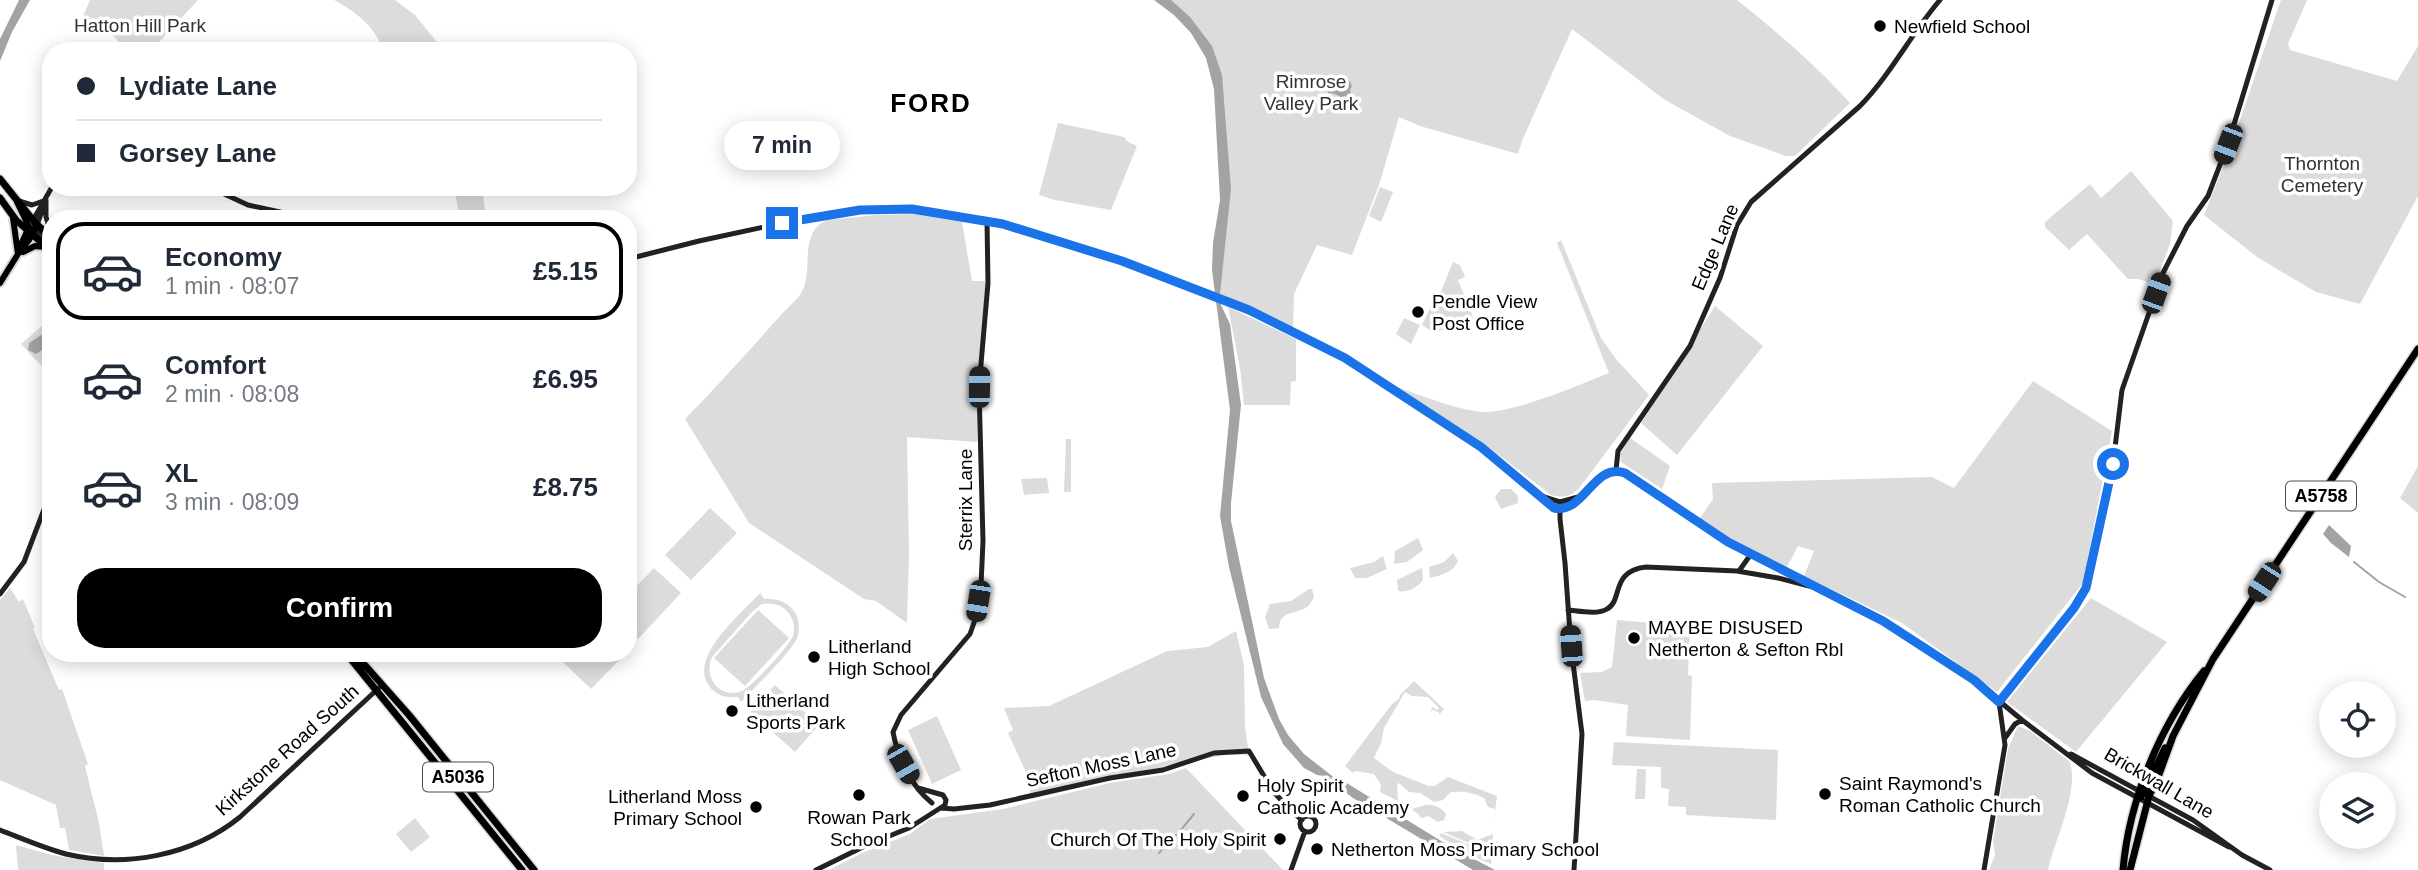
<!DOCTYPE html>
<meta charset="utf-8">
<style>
:root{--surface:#fff;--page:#f6f6f7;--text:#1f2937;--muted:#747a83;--line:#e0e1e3;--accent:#000}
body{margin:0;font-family:Helvetica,sans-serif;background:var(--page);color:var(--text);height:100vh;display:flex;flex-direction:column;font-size:26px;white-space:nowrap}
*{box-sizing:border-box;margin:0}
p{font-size:23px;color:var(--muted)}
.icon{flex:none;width:38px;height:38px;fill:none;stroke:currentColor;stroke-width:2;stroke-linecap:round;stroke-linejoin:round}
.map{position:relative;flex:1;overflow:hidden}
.drawer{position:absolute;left:42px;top:210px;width:595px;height:452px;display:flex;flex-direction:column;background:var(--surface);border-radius:28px;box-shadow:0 4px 18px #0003}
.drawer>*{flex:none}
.top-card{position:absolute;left:42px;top:42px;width:595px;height:154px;border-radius:28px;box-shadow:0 4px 18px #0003;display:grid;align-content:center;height:154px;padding:0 35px;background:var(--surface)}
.controls{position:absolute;left:2319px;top:681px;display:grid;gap:14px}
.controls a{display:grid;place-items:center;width:77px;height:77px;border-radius:50%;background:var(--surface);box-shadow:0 4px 18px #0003;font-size:35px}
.end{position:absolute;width:32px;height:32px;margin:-16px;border:9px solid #1a73e8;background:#fff;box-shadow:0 0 0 4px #fff}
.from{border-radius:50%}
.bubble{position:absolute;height:49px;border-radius:24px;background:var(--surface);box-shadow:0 4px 18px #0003;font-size:23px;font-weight:600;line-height:49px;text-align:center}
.car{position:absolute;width:21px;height:42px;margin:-21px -10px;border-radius:9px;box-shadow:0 0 5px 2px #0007;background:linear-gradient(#222 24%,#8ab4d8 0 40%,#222 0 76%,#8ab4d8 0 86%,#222 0)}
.top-card b{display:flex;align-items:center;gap:24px;height:66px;font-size:26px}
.top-card b+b{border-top:2px solid var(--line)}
.top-card i{width:18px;height:18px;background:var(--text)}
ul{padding:12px 0 0;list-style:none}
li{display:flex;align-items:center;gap:21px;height:98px;margin:0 14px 10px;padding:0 21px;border:4px solid transparent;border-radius:28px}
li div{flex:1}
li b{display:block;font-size:26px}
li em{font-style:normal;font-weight:600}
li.on{border-color:var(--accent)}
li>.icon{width:63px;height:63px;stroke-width:1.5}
.cta{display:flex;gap:14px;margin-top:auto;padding:14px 35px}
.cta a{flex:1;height:80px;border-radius:28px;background:var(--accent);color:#fff;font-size:28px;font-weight:600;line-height:80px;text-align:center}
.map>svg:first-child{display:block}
.green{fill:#dcdcdc;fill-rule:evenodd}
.water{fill:#a3a3a3}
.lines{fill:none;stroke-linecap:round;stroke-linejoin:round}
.stream{stroke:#a3a3a3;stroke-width:2}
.primary-casing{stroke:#dbdbdb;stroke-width:10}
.highway-casing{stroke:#dbdbdb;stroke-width:10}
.secondary{stroke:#222;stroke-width:5}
.primary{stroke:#000;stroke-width:6}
.highway{stroke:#000;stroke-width:7}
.route{stroke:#1a73e8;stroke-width:9}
.poi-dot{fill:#000;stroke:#fff;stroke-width:2.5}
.labels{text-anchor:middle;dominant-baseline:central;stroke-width:7;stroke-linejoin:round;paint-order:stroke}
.shield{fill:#fff;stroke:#4c4c4c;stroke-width:2}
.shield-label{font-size:18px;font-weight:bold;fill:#000}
.park-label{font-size:19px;fill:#333;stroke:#fff}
.poi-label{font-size:19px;fill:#000;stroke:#fff;text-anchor:start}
.street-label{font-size:19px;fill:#000;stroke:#fff}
.district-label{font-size:26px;font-weight:bold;letter-spacing:2px;fill:#000;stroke:#fff}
</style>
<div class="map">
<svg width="2418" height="870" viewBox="0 0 2418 870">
<rect width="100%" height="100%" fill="#fff"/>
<path class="green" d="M90,0H198L151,51H128L107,30L81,21Z
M334,0H395L415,15L444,51H383C376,27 355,11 334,0Z
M1163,0H1737C1777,32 1815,64 1850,103L1795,156H1786L1730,136L1665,100L1572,29L1522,141L1518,154L1420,126L1399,117L1379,185L1352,255L1317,245L1294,294L1293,333L1217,292L1220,229V96L1205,44Z
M2281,0H2307L2288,44L2290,50L2397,81L2418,46V196L2360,304L2316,292L2257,257L2204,215L2230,149Z
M1058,123L1124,137L1128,142L1137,146L1111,210L1055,200L1039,195Z
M2131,171L2173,221L2170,244L2155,284L2138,279H2128L2087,234L2069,250L2045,227V222L2090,184L2101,198Z
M454,187H482L486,219H460Z
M1380,187L1393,192L1381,222L1369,216Z
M915,214L962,222L972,281H986L978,370L977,442L907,437L909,553L907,623L876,601L864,599L749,523L685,419C718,385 749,351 780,316C787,308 801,297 804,287C812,264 800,232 827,220L877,215Z
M1561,240L1601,338L1616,359L1649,395L1580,487C1571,497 1563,498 1551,495L1491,449L1397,387C1422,396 1459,411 1485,412C1516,412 1579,385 1609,373L1557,243Z
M1453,262L1460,265L1465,277L1458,280L1473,317L1434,333L1422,325L1432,304L1436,303Z
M1715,306L1763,346L1677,455L1641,423Z
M1228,307L1296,339V381L1291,382L1290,405H1244L1240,368Z
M1404,318L1420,325L1411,344L1396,334Z
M44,324L51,330V376L21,344Z
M2033,381L2112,431L2083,583L1997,692L1902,623L1804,576L1814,551L1798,546L1786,569L1739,544L1700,518L1713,499L1712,483L1932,477L1954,488Z
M1630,438L1670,466L1662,489L1621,462L1620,454Z
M1066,439H1071V492H1064Z
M2418,466V513L2400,498Z
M1047,478L1049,493L1024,495L1021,479Z
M1501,489H1511L1518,496V503L1501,509L1495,497Z
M710,508L737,533L691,580L665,555Z
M1418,538L1423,550L1407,562L1394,564L1395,551Z
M1453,553L1458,561C1453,572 1442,575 1430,578L1429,567L1444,562Z
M1383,556L1387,569L1367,578H1355L1350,568L1374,562Z
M654,568L681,593L638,639L628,630V595Z
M1422,568L1423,580C1417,588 1407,593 1398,591L1397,580Z
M10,588L19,602L23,599L35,628L33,629L59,690L62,689L88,764L85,766L99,823L104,856L69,850L65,828H60L56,805L0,780V600Z
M1309,589H1312L1314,597C1313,599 1309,606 1307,607C1295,615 1280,610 1279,628L1269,629L1265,617L1270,604L1291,601Z
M760,593L764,599C775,598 786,601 793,610C799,617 800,627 798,636C792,652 754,688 741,702L738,697C727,698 716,696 709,686C688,657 741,614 760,593ZM762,604C773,602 784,605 790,615C794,621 795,629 793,636C788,647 752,687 742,691C719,700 703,676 712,657L753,611Z
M2091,598L2167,642L2076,752L2007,702Z
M758,610L789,638L745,686L714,658Z
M1617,620L1663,624L1665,629H1690L1688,675L1692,676L1690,740L1626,736L1628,705L1594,700L1585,701L1580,673L1602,672L1612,667Z
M1236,631L1244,665L1245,727L1249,755H1226L1203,759L1167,771L1109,780L1032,799L1025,770L1008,733L1013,730L1004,708L1049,706L1167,651L1208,647Z
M575,653H626L591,689L564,663Z
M1414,681L1444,709L1439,715V712L1432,710L1430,713L1432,707L1437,710L1439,708L1428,697L1412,696L1405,692L1384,728L1381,743L1374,758L1393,772L1429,786H1435L1448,777L1497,796L1493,827L1495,809L1488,807L1484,798C1472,792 1464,791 1451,792L1443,800L1434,802L1420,793L1409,792L1399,783L1397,785L1398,801L1380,792L1381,785L1374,774L1355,771L1353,773L1345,766L1392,704L1400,698L1399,696Z
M775,685L819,725L795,752L750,712Z
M937,716L961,770L932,784L908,730Z
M2018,726L2030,731L2070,762C2079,793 2055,839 2048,870H1989L1995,855L1993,841L2008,749Z
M1614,742L1778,750L1776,820L1686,815V807L1668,806L1669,789L1661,788V767L1612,765Z
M434,750L531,870H526L519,862L431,753Z
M1186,768L1283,870H829L862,853L910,834L930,819L1003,809L1110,783L1169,774Z
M1637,769H1646L1645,799H1635Z
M1425,805C1434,804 1440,807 1446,814L1444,820L1438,822L1428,816L1422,818L1412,809Z
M415,818L430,837L411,852L396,834Z
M1462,831L1477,840L1493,834L1492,853L1443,832Z
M1441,833L1492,854L1491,864L1470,855L1439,836Z
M16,845L52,855L104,863V870H18Z"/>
<path class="water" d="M19,0H30L12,32L0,61V39Z
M1154,0H1171L1190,17L1212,46L1222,75L1231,189L1220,294L1221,305L1230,324L1241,405L1231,503V521L1264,678L1279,719L1288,735L1304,754L1336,779H1340L1451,847L1495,870H1473L1353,798L1324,776L1317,775L1304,768L1283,744L1261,697L1229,567L1220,516L1230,410L1212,270L1213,243L1220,200L1214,89L1206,58L1191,33L1174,15Z
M1334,77L1337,80L1343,78L1349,80L1352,86L1350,90L1352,100C1343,101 1337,92 1328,93V87Z
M43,334L51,340V350L45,348L36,354L28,350L29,343Z
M2329,525L2351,546L2349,557L2331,543L2323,534Z"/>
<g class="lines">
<path class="stream" d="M2354,562L2379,582L2405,597
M1180,831L1194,814
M1159,853L1176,835"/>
<defs>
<path id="primary" d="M17,202L32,233
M13,218L18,254
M19,249L29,227
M23,252L35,246L45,247
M0,283L18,254L29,240L37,225"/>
<path id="highway" d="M0,179L36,224L51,237
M0,198L16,220L51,251
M346,653L522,870
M354,653L409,715L534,870
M2141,797L2165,748
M2123,870C2129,800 2160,725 2204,671
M2130,870L2149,796L2157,780L2173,736L2213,659L2418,349"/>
</defs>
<use href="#primary" class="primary-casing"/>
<use href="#highway" class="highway-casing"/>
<path class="secondary" d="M209,187L248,205L312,219
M46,200V217L51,233
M19,201L32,205L46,200
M37,225L44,206
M51,245L35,230L33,220L52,187
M628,259L699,241L806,218L860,210L912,209L1003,225L1109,256L1205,293L1249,310L1345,357L1481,447L1548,504L1559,509
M1616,470L1625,473L1643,483L1728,542L1861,608L1896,629L1974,680L2022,720L2092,773L2229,847
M1616,470L1618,451L1690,346L1720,278L1737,225L1751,202L1860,106C1891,74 1911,34 1940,0
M1541,496L1560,502L1578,497
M1560,502V519L1565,563L1571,647L1582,734L1574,870
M1559,509C1584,505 1592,476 1616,470
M1739,571L1751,554
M0,594L24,562L51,491
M1568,610C1579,611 1598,615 1607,609C1623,601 1610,571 1646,567L1737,571L1778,578L1813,587
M1999,702L2074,609L2086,588L2113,464L2122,390L2163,273L2187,226L2208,196L2228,144L2272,0
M2005,738L2015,724L2022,720
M2071,754L2193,820L2242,855L2270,870
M932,803C911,786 898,759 893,732L901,715L970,634L976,617L981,585L983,541L979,387L988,283L987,221
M941,808L954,809L990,805L1110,778L1163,770L1214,753L1249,751L1273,791L1290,810L1302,820
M1300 824a8 8 0 1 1 16 0a8 8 0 1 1-16 0Z
M0,830C21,838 44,848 66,854C125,868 192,856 240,817L382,685
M816,870L867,845L909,828L945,805L946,800L943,795L918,788
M1291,870L1305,831
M1984,870L2005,745L1999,702"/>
<use href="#primary" class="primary"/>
<use href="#highway" class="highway"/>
</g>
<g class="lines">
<path class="route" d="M782,223L860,210L912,209L1003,224L1122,261L1249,310L1345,358L1481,447L1554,508C1585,514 1593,462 1625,473L1728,542L1883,621L1974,680L1999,702L2074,608L2086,588L2113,464"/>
</g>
<g class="poi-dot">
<circle cx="1880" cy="26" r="7"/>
<circle cx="1418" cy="312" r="7"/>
<circle cx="1634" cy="638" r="7"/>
<circle cx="814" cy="657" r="7"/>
<circle cx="732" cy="711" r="7"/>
<circle cx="1825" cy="794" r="7"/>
<circle cx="859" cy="795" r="7"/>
<circle cx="1243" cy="796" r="7"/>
<circle cx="756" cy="807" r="7"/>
<circle cx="1280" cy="839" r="7"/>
<circle cx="1317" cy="849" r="7"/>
</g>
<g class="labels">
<g class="shield">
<rect x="2286" y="481.5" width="70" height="29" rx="5"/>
<rect x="423" y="762.5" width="70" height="29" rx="5"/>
</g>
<g class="shield-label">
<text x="2321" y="496">A5758</text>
<text x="458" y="777">A5036</text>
</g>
<g class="park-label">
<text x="140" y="25">Hatton Hill Park</text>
<text x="1311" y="81">Rimrose<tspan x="1311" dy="22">Valley Park</tspan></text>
<text x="2322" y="163">Thornton<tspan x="2322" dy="22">Cemetery</tspan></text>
</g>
<g class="poi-label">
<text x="1894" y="26">Newfield School</text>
<text x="1432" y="301">Pendle View<tspan x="1432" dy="22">Post Office</tspan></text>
<text x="1648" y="627">MAYBE DISUSED<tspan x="1648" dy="22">Netherton &amp; Sefton Rbl</tspan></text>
<text x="828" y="646">Litherland<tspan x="828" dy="22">High School</tspan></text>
<text x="746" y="700">Litherland<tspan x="746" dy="22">Sports Park</tspan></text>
<text x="1839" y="783">Saint Raymond's<tspan x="1839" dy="22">Roman Catholic Church</tspan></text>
<text x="1257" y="785">Holy Spirit<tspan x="1257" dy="22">Catholic Academy</tspan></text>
<text x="742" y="796" text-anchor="end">Litherland Moss<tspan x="742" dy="22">Primary School</tspan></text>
<text x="859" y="817" text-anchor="middle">Rowan Park<tspan x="859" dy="22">School</tspan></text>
<text x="1266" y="839" text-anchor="end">Church Of The Holy Spirit</text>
<text x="1331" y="849">Netherton Moss Primary School</text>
</g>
<g class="street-label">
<text transform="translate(1715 247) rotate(-67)">Edge Lane</text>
<text transform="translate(965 500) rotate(-90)">Sterrix Lane</text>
<text transform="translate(287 750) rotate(-42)">Kirkstone Road South</text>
<text transform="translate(1101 765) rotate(-12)">Sefton Moss Lane</text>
<text transform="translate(2159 783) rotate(30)">Brickwall Lane</text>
</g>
<g class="district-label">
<text x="931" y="103">FORD</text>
</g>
</g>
</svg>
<div class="controls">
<a><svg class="icon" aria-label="locate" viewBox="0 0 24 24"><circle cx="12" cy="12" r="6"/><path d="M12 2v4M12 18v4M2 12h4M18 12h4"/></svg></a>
<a><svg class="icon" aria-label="layers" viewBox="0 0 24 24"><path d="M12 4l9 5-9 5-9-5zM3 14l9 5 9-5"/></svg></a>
</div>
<i class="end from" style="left:2113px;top:464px"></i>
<i class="end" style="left:782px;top:223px"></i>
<div class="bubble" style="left:724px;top:121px;width:116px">7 min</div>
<i class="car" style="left:2228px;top:144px;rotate:201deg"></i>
<i class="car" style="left:2156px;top:293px;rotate:20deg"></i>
<i class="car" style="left:979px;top:387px;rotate:1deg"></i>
<i class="car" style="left:2264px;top:582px;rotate:213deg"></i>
<i class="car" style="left:978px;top:601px;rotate:189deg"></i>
<i class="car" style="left:1571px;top:646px;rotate:356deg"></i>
<i class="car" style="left:903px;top:764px;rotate:150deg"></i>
<div class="top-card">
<b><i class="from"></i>Lydiate Lane</b>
<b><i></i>Gorsey Lane</b>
</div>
<section class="drawer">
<ul>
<li class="on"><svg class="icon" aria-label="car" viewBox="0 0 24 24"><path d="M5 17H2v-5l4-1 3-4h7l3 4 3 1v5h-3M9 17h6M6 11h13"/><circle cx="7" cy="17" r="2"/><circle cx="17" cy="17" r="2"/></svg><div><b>Economy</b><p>1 min · 08:07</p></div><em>£5.15</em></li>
<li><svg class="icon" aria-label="car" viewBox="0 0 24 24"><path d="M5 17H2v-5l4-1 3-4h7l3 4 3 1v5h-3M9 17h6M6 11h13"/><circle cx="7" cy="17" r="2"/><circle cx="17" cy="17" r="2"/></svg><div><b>Comfort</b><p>2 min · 08:08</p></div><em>£6.95</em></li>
<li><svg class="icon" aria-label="car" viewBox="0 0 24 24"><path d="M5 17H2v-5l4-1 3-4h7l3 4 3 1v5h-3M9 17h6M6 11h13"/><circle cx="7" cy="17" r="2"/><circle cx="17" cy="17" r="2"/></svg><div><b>XL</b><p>3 min · 08:09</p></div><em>£8.75</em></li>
</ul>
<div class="cta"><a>Confirm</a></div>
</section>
</div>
